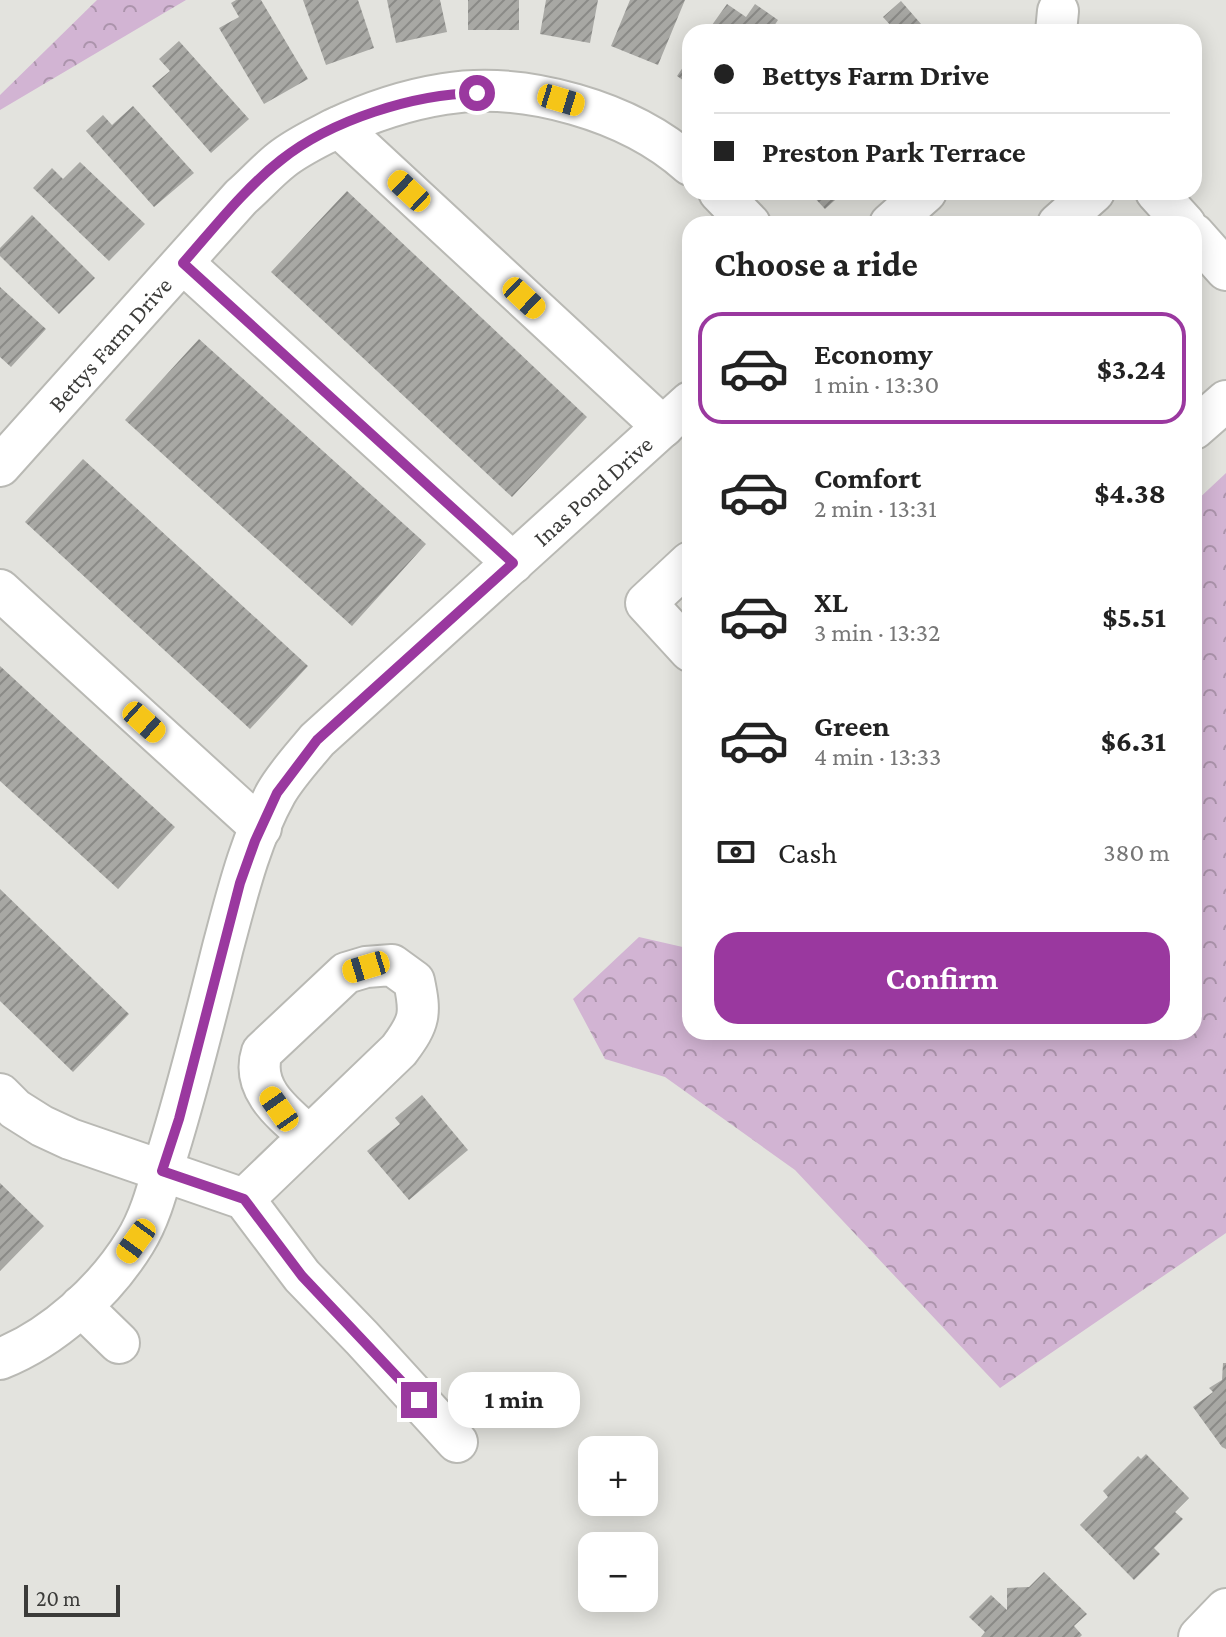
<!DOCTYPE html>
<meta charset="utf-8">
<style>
:root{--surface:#fff;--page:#f2f2f2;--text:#222;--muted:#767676;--line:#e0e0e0;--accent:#9a389f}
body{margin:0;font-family:"Crimson Pro",serif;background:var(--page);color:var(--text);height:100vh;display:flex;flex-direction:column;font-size:30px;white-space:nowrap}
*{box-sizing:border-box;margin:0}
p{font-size:26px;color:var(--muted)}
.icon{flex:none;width:44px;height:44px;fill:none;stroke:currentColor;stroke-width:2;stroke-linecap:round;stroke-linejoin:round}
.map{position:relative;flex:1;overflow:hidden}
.side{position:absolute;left:682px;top:216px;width:520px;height:824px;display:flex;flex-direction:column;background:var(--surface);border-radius:24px;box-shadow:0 4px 20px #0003}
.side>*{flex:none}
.guide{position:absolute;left:682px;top:24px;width:520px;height:176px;border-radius:24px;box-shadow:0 4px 20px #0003;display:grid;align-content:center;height:176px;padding:0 32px;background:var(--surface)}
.fabs{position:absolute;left:578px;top:1436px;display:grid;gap:16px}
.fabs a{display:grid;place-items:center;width:80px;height:80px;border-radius:16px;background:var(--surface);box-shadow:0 4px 20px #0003;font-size:40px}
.scale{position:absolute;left:24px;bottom:20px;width:96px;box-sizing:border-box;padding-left:8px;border:4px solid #3b3b39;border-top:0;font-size:22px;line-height:28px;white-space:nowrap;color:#3b3b39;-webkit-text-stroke:6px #e3e3de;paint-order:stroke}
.end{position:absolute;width:36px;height:36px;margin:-18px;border:10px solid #9a389f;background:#fff;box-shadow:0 0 0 4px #fff}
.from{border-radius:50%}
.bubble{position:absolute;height:56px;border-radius:24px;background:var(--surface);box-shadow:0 4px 20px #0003;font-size:26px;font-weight:700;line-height:56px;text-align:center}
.car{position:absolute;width:24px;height:48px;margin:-24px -12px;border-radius:10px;box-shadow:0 0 6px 2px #0007;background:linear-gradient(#f5c518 24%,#345 0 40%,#f5c518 0 76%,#345 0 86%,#f5c518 0)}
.guide b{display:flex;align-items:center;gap:28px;height:76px;font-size:30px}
.guide b+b{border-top:2px solid var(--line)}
.guide i{width:20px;height:20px;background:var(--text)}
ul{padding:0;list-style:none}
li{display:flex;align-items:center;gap:24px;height:112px;margin:0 16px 12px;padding:0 16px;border:4px solid transparent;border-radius:24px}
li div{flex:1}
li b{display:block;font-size:30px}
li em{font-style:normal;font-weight:700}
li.on{border-color:var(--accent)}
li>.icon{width:72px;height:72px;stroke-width:1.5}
h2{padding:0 32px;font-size:36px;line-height:96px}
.pay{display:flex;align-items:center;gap:20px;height:88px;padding:0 32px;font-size:30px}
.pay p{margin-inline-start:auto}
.primary-button{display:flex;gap:16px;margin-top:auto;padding:16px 32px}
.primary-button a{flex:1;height:92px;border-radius:24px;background:var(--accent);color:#fff;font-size:32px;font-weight:700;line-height:92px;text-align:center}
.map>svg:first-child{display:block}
.forest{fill:url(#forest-crowns)}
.building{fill:url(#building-hatch)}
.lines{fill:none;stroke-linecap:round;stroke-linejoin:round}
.minor-casing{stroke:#b9b9b4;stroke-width:44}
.minor{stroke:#fff;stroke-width:40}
.route{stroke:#9a389f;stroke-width:10}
.labels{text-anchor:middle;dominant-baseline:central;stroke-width:6;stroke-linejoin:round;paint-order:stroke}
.street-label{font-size:24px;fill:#3b3b39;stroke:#e3e3de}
</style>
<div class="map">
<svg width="1226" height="1637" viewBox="0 0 1226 1637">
<defs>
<pattern id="forest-crowns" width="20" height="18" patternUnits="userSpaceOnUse" patternTransform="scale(2)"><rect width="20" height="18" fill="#d2b4d3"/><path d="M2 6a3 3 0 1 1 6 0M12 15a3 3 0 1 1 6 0" fill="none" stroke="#ac94ac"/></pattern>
<pattern id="building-hatch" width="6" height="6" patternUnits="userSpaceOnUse" patternTransform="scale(2)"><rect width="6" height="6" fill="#a8a8a4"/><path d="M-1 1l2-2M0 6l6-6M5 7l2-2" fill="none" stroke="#8a8a87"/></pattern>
</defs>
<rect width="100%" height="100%" fill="#e3e3de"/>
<path class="forest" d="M97,0H186L0,110V95Z
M1226,473V1233L1000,1388L795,1170L665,1077L605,1059L573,999L639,937L687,948L690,947V1032H1194V503Z"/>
<path class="building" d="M236,0H261L308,79L264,104L219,28L239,17L231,3Z
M303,0H358L374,48L326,65Z
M387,0H440L447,32L396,43Z
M468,0H519V30H468Z
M546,0H598L590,43L540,34Z
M630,0H685L658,65L611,46Z
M901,1L928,32H887L892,27L883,17Z
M727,4L746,17L755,4L778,20L770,32H707Z
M179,41L249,119L211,153L152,86L170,71L159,59Z
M690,57V85L677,76Z
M133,106L194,173L154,207L86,131L103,115L112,125Z
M80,162L145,224L109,261L33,188L52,168L63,179Z
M347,191L587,417L512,497L271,272Z
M809,192H844L825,209Z
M32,215L95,278L59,314L0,256V248Z
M0,287L46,329L11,367L0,357Z
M199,339L426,544L352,626L125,420Z
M83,459L308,666L250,729L25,522Z
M0,666L175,827L118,889L0,781Z
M0,889L129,1014L73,1072L0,1001Z
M422,1095L468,1150L409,1200L367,1151L400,1124L395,1118Z
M0,1183L44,1226L0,1271Z
M1223,1363H1226V1449L1222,1447L1193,1407L1213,1392L1209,1388L1222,1380Z
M1146,1454L1189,1498L1175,1512L1183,1519L1154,1548L1160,1554L1134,1580L1080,1525L1108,1497L1103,1491L1138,1456L1141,1459Z
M1044,1572L1087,1614L1074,1626L1082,1635L1080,1637H981L985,1632L969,1617L991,1595L1007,1610V1588L1029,1587Z"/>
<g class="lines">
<defs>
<g id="minor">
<path d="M1056,32L1058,11"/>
<path d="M339,127L663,427"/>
<path d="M719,192L750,224"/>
<path d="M1156,192L1185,224"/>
<path d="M890,224L926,192"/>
<path d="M1058,224L1094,192"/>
<path d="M1194,234L1226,270"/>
<path d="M183,263L513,563"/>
<path d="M1194,429L1226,401"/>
<path id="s1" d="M0,466L241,197C255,185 267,171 281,160C297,147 317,138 334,129C370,112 406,100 444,94C525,81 630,111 690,165"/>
<path d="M690,562L646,603L690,651"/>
<path d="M0,590L261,828"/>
<path d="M0,1094L15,1109L42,1126L70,1139L244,1199L302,1276L362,1338L457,1442"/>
<path d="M244,1199L399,1050C420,1022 421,1014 414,981L392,965L366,967L346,973L262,1052C250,1089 284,1114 309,1136"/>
<path d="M81,1306L119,1343"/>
<path id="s2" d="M0,1359C53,1338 105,1291 135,1242C152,1215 159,1182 168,1152C189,1084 206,1015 223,947C237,895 250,840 276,793C287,774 303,757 317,740L690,402"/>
<path d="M1199,1637L1226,1609"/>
</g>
</defs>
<use href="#minor" class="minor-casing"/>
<use href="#minor" class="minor"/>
</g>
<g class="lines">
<path class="route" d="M419,1400L302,1276L244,1199L162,1171L179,1119L240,883L255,841L277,793L317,740L513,563L183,263C214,228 244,189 281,160C331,120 414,94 477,93"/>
</g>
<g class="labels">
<g class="street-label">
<text stroke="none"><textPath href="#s1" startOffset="164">Bettys Farm Drive</textPath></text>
<text stroke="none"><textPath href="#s2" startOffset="1092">Inas Pond Drive</textPath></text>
</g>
</g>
</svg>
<div class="fabs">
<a>+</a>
<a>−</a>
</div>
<div class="scale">20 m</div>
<i class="end from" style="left:477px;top:93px"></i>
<i class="end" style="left:419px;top:1400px"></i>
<div class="bubble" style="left:448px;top:1372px;width:132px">1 min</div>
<i class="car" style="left:561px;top:100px;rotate:107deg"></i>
<i class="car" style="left:409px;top:191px;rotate:313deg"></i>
<i class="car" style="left:524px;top:298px;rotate:133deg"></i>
<i class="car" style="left:144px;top:722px;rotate:132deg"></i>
<i class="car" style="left:366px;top:967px;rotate:253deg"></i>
<i class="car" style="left:279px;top:1109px;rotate:325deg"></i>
<i class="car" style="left:136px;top:1241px;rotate:216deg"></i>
<div class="guide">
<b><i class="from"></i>Bettys Farm Drive</b>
<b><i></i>Preston Park Terrace</b>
</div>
<section class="side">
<h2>Choose a ride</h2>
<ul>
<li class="on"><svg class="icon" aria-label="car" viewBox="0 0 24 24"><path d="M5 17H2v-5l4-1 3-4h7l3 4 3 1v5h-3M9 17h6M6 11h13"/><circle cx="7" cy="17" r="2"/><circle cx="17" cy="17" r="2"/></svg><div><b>Economy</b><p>1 min · 13:30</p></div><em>$3.24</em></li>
<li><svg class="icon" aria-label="car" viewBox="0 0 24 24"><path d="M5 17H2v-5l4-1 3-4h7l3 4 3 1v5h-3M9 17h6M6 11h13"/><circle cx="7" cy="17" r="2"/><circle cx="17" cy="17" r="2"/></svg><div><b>Comfort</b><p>2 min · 13:31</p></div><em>$4.38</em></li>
<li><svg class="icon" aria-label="car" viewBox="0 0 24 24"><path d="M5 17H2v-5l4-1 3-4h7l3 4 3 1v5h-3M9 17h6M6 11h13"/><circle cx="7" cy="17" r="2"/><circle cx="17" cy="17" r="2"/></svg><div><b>XL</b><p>3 min · 13:32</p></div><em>$5.51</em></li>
<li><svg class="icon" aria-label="car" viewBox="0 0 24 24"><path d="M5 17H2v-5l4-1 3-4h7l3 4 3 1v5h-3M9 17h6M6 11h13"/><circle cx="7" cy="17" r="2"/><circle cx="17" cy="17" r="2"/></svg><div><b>Green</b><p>4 min · 13:33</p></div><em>$6.31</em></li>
</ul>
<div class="pay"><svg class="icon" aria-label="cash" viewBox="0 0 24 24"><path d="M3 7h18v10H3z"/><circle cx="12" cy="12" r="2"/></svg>Cash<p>380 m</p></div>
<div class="primary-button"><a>Confirm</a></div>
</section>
</div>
